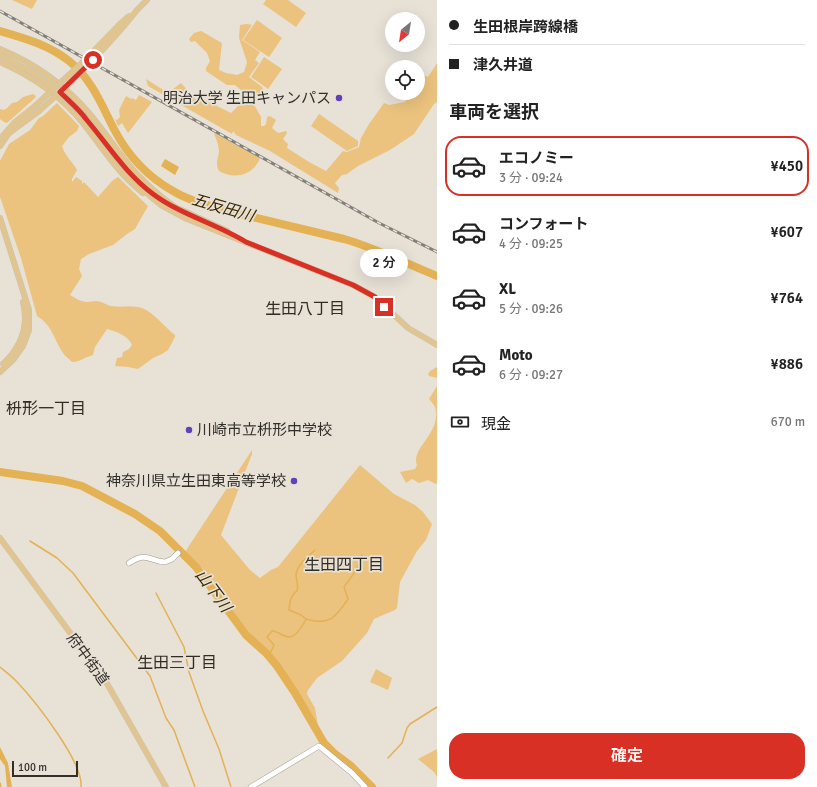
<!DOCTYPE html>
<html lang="ja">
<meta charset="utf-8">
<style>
:root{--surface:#fff;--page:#f2f2f2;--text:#222;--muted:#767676;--line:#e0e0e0;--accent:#d93025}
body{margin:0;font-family:Signika,"Noto Sans JP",sans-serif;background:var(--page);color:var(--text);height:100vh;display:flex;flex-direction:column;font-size:15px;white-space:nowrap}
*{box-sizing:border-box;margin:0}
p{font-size:13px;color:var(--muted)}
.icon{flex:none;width:22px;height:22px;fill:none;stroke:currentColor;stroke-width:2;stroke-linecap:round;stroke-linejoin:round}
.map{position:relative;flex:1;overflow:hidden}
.drawer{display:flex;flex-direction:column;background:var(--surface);width:380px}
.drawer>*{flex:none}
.hud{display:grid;align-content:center;height:88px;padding:0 12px;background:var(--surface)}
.needle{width:26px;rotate:210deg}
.fabs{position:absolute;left:385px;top:12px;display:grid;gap:8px}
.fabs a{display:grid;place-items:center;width:40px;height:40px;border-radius:50%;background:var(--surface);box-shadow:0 4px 16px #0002;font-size:20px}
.scale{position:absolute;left:12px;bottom:10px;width:66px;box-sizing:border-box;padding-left:4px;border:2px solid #322f2b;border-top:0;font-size:11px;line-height:14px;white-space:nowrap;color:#322f2b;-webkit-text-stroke:3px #e7e1d6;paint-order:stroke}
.end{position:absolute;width:18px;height:18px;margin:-9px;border:5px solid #d93025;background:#fff;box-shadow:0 0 0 2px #fff}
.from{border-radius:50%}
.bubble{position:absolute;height:28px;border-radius:14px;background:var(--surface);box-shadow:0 4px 16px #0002;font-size:13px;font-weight:600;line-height:28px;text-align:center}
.hud b{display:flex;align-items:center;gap:14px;height:38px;font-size:15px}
.hud b+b{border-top:1px solid var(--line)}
.hud i{width:10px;height:10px;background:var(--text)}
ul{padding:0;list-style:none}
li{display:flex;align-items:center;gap:12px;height:60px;margin:0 8px 6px;padding:0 4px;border:2px solid transparent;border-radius:16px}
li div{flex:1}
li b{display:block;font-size:15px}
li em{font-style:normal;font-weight:600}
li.active{border-color:var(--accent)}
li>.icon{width:36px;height:36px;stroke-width:1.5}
h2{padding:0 12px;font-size:18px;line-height:48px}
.pay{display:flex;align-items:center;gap:10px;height:44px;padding:0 12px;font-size:15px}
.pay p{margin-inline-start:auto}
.cta{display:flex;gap:8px;margin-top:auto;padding:8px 12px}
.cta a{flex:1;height:46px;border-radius:16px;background:var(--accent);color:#fff;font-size:16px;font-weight:600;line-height:46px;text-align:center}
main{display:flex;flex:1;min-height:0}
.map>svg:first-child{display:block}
.green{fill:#ebc37e}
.water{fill:#e4b154}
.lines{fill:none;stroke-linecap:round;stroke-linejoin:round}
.stream{stroke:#e4b154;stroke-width:1.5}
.river{stroke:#e4b154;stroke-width:8}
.secondary-casing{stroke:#a09a90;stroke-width:6}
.primary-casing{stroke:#c2c1bf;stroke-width:6}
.secondary{stroke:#fff;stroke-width:5}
.primary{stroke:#e0c591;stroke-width:5.5}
.rail-casing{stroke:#848079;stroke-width:3}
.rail{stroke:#e7e1d6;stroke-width:1.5;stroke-dasharray:4.5;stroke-linecap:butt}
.primary-bridge-casing{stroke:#c2c1bf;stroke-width:6;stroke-linecap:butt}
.primary-bridge{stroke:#e0c591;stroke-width:5.5}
.route{stroke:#d93025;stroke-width:5}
.poi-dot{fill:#6140b8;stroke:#e7e1d6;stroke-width:1.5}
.labels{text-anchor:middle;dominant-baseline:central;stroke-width:3.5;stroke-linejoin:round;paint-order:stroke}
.poi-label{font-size:15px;fill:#322f2b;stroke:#e7e1d6;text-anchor:end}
.street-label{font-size:15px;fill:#322f2b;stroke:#e7e1d6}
.water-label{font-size:16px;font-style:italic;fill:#3c2800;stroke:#e7e1d6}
.neighbourhood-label{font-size:16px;fill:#302b23;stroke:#e7e1d6}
</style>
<main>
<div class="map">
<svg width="437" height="787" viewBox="0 0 437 787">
<rect width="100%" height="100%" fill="#e7e1d6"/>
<path class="green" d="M12,0H37L32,9Z
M266,0H288L306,13L296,27L263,4Z
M257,20L282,38L269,57L243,40Z
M247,24L252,25L242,40L260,52L255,60L259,63L249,77L262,87L264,91L256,95L251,99L261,117V126H264L266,124L267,117L270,116L276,120L272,128L278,133L286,131L287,133L283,139L288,144L287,148L309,162L326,171L343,151L347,152L359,147L361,138L369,124L384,103L389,105L405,102L411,93H418V86L422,74L428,77L437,63V102L434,104L414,134L390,150L358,166L347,174L342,175L335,183L339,188L338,193L270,151L236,135L233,131L232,134L148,86L146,79L168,93L181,83L195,99L199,97L231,113C239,105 243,103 242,91L235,85H227L206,71V68L210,61L207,53L195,41L191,42L189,39L194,33L201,31L222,43L219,70L226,73L237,75L244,72L247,62L239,38L240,25Z
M264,57L282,69L268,89L251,77Z
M33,94L36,96L35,98L7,123L4,122L0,119V109L3,110L6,109L12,103L17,102L23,97Z
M139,95L152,102L128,133L122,123L118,126L115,119L117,120L120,117L119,110L126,96L131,99L132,98L136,100Z
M57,103L79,126L77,131L69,137L62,146C65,156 72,161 77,170L72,179V182L76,177L82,181V184L84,182L98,197L112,181L118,177L148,206L135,229L127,234L113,245L89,254L81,259L79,269L82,276L70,295C75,298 81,302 87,302C90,302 93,301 96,301C102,301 106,305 111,306C121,308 131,305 142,308C155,313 164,327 175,335V337L168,350L162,354L153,358L138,369L128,367L115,366L117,358L122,357L123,352L129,349L132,345C129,336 115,331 107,329L95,347L93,355C85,357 80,362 72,362C69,359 65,356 63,353C53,338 53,326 37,316L21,258L0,197V161L9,144L30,130L39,118L43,116Z
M319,114L358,141V146L347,151L311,126Z
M214,133L260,158C254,175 234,180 219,171C215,163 218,159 219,152C219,145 216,139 214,133Z
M437,367V378L429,376L428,374L430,371Z
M437,386V483L436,484L428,480L419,483L412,479L406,483L400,472L415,469L417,465C411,450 435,437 436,416C436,414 436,410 435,407C434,404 431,402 429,399Z
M252,450V454L221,535L250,570L260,578L271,570L278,567L360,465L394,494L415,505L423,512L432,524L426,540L417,551L400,582L397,608L395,610L374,619L367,633L342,661L317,678L308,690L307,694L315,708L318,726L322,735L321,736L297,692L278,665L272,657L248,634L204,570L185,552Z
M376,669L392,678L388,690L370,682Z
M437,749V777L434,772L418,759Z"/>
<path class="water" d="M165,159L179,167L175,175L161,166Z
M0,747L8,763L12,787H7L5,766L0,759Z"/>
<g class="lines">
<path class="stream" d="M30,541L57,558L73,573L150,676L166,718L174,730L178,741L195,787
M156,593L184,647L189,672L203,711L219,749L231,787
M306,619C330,626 336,617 348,599L344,587L357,569L362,555
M269,656L274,645L267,637L272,631C278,631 282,636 288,637C296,638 303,625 306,619L301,615L289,610C290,604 289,600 293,595C294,593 296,592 297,591C299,586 296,580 296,575C297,564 308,557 315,550
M0,667C6,672 13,677 18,683C35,701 84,763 81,787
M388,758L402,743L407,728L410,724L437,707
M0,783L1,787"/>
<path class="river" d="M0,31C24,38 49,45 69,61C92,79 102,106 115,131C129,157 148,177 173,191C195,204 220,208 244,215C278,223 311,231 344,239C376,248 407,264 437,276
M0,472L63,481L82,486L135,514L160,531L196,567L246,635L266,653L277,666L295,693L324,743L335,754L351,766L372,787"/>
<defs>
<path id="secondary" d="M129,563C147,551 149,561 165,562L172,559L178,553
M251,787L319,746L352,773L365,787"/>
<path id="primary" d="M137,10L147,0
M0,49C34,63 65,85 89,113C105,132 119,154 136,173C148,186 161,197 175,207
M0,62C32,76 61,96 83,123C102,147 118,174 143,193
M0,139L15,122L35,106
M0,146L9,133L39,111
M112,152L141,187L151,197L161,205L187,219L353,285L375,297L408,328L437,345
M173,206L227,231
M0,218L29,310V330L23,346L13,360L0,372
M3,364C21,347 29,326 23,302
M0,538L105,680L166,787"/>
</defs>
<use href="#secondary" class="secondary-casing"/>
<use href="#primary" class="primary-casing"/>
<use href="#secondary" class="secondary"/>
<use href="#primary" class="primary"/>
<defs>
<path id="rail" d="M0,11L379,223L437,252"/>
</defs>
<use href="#rail" class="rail-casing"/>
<use href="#rail" class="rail"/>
<defs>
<path id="primary-bridge" d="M0,55L32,72L55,88
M60,92L85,117L112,152
M35,106L84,61L119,25L129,16
M39,111C74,80 108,47 137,10"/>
</defs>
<use href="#primary-bridge" class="primary-bridge-casing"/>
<use href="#primary-bridge" class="primary-bridge"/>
</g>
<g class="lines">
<path class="route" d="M93,60L60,92C69,101 79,109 86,119C108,145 126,174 153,194C181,215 217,224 246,242L353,285L375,297L384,307"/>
</g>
<g class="poi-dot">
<circle cx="339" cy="98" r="4"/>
<circle cx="189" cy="430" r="4"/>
<circle cx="294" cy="481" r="4"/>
</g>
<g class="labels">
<g class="poi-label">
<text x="331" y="98">明治大学 生田キャンパス</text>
<text x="197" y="430" text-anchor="start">川崎市立枡形中学校</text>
<text x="286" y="481">神奈川県立生田東高等学校</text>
</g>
<g class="street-label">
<text transform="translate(88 659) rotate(54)">府中街道</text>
</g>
<g class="water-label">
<text transform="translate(223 208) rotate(16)">五反田川</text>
<text transform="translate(213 591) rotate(53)">山下川</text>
</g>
<g class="neighbourhood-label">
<text x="305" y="309">生田八丁目</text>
<text x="46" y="409">枡形一丁目</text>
<text x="344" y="565">生田四丁目</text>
<text x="177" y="663">生田三丁目</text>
</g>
</g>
</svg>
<div class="fabs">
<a><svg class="needle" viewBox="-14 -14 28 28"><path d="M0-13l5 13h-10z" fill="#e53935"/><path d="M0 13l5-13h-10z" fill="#767676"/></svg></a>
<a><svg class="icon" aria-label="locate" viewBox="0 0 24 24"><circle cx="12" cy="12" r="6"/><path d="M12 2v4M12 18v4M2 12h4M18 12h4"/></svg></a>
</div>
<div class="scale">100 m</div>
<i class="end from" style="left:93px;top:60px"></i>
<i class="end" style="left:384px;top:307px"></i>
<div class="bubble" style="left:360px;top:249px;width:48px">2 分</div>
</div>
<section class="drawer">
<div class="hud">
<b><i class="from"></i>生田根岸跨線橋</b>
<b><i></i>津久井道</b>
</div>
<h2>車両を選択</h2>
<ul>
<li class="active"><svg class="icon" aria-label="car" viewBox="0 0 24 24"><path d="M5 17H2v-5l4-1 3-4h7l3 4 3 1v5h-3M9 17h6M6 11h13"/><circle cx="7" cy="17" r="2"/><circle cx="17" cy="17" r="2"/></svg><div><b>エコノミー</b><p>3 分 · 09:24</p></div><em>¥450</em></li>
<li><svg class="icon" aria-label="car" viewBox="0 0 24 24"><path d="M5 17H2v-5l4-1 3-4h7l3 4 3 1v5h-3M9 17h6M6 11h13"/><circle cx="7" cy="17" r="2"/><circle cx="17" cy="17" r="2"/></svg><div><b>コンフォート</b><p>4 分 · 09:25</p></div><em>¥607</em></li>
<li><svg class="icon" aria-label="car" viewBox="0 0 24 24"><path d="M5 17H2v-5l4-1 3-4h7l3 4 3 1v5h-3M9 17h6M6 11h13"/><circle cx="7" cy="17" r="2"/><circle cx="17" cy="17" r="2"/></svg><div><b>XL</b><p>5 分 · 09:26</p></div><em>¥764</em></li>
<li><svg class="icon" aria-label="car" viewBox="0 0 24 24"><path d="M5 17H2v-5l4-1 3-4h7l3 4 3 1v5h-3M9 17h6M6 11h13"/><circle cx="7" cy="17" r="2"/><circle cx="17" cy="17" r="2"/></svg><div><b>Moto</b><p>6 分 · 09:27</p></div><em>¥886</em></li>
</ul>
<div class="pay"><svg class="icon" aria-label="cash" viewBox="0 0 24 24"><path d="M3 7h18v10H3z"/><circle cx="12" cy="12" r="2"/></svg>現金<p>670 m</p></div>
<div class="cta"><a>確定</a></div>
</section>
</main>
